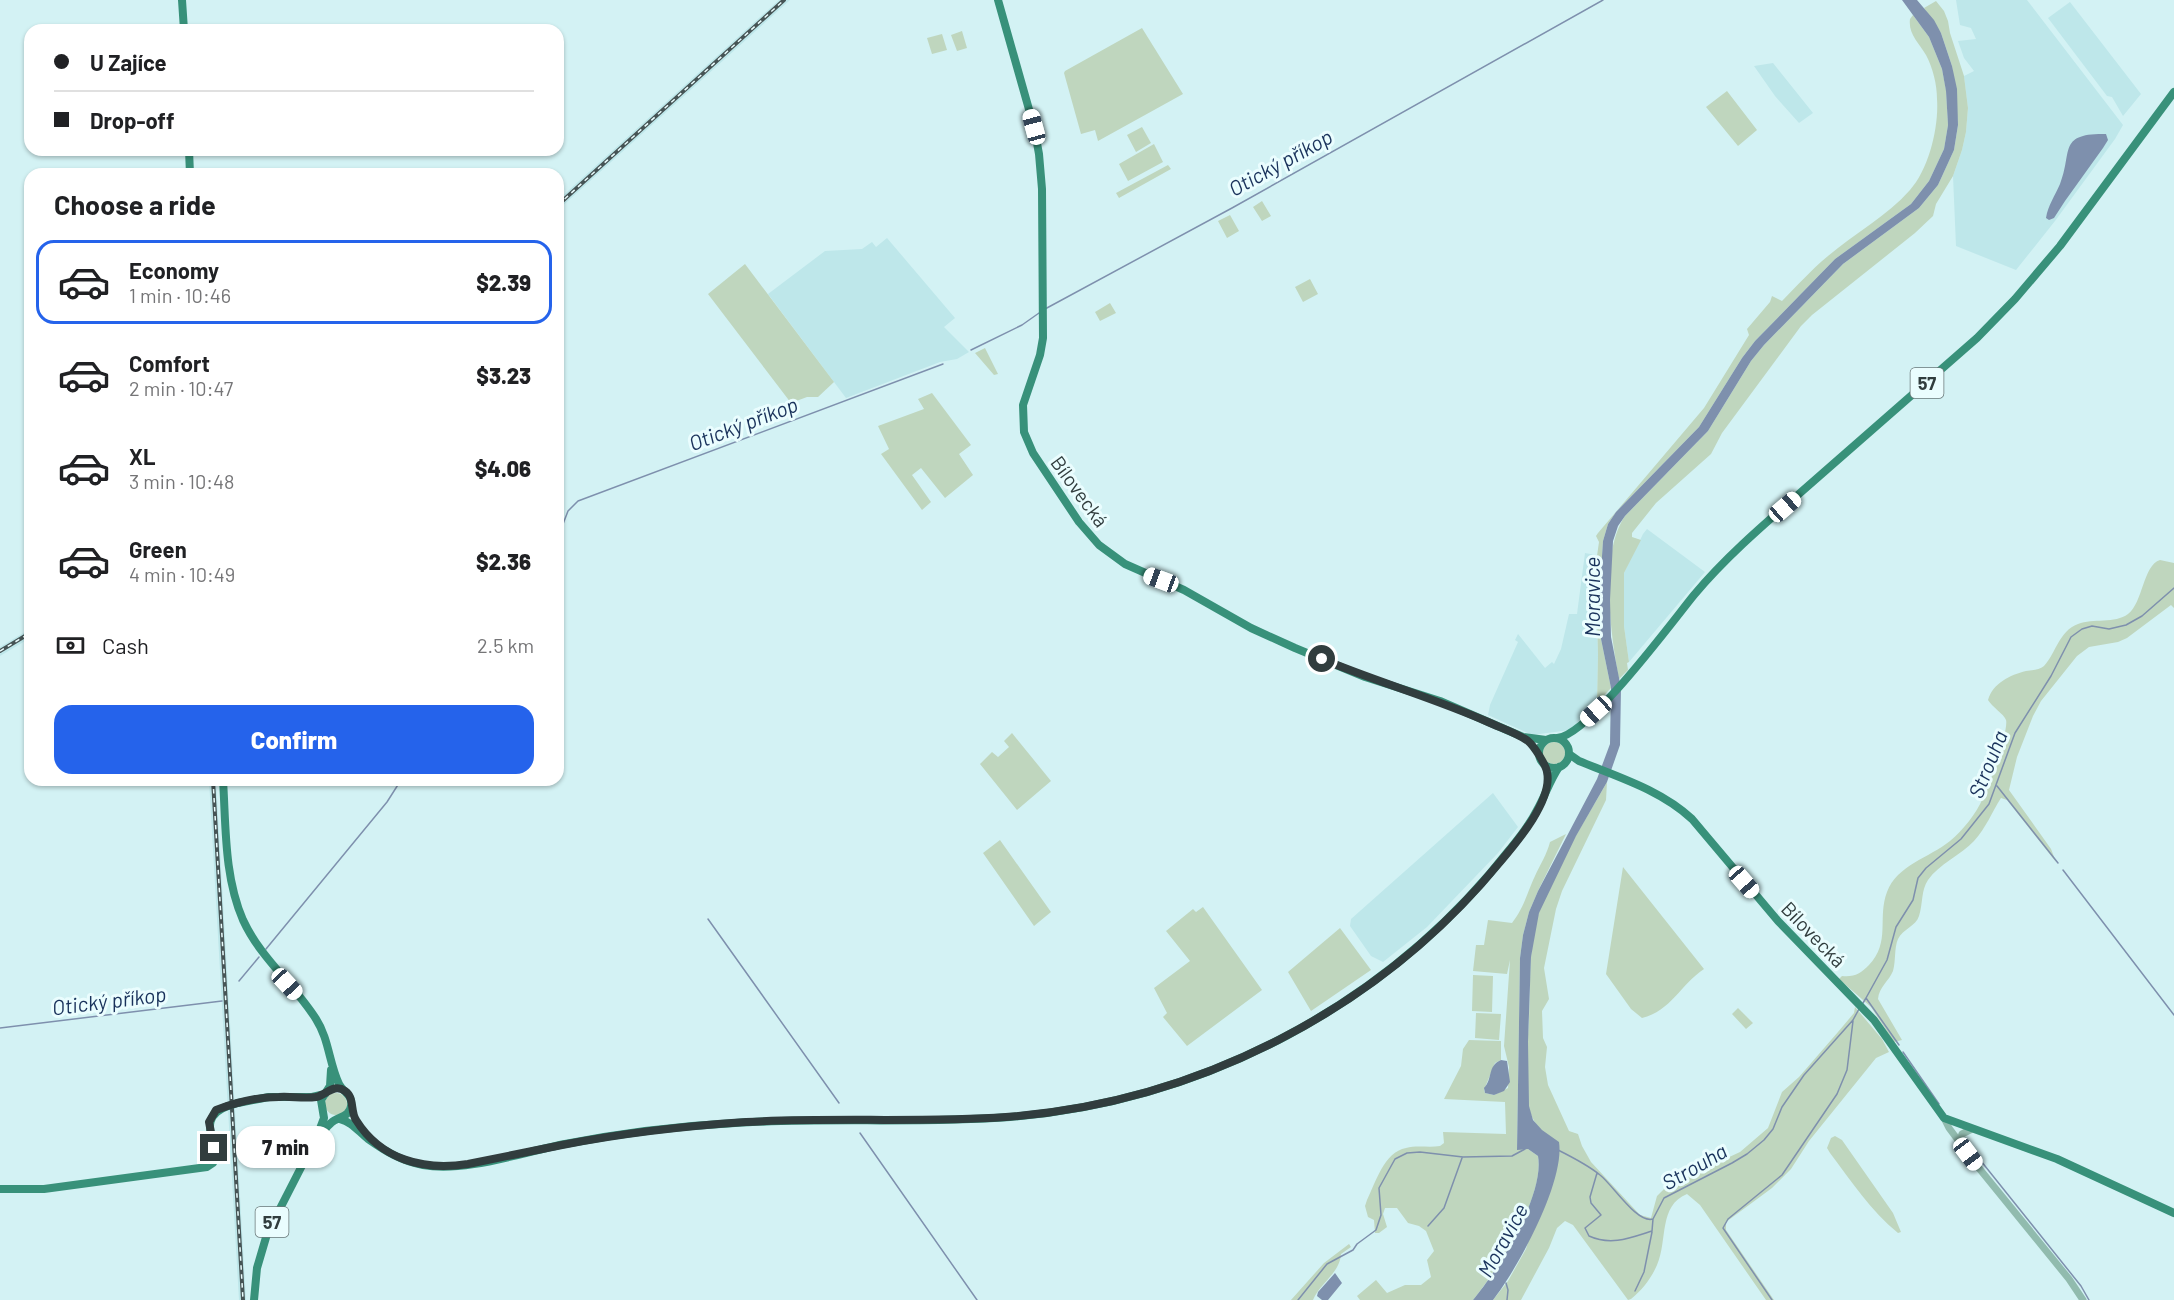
<!DOCTYPE html>
<meta charset="utf-8">
<style>
:root{--surface:#fff;--page:#f6f6f6;--text:#202124;--muted:#757577;--line:#e0e0e0;--accent:#2563eb}
body{margin:0;font-family:Barlow,sans-serif;background:var(--page);color:var(--text);height:100vh;display:flex;flex-direction:column;font-size:22px;white-space:nowrap}
*{box-sizing:border-box;margin:0}
p{font-size:20px;color:var(--muted)}
.icon{flex:none;width:33px;height:33px;fill:none;stroke:currentColor;stroke-width:2;stroke-linecap:round;stroke-linejoin:round}
.map{position:relative;flex:1;overflow:hidden}
.panel{position:absolute;left:24px;top:168px;width:540px;height:618px;display:flex;flex-direction:column;background:var(--surface);border-radius:18px;box-shadow:0 2px 4px #0004}
.panel>*{flex:none}
.guide{position:absolute;left:24px;top:24px;width:540px;height:132px;border-radius:18px;box-shadow:0 2px 4px #0004;display:grid;align-content:center;height:132px;padding:0 30px;background:var(--surface)}
.end{position:absolute;width:27px;height:27px;margin:-14px;border:8px solid #313d3e;background:#fff;box-shadow:0 0 0 3px #fff}
.from{border-radius:50%}
.bubble{position:absolute;height:42px;border-radius:18px;background:var(--surface);box-shadow:0 2px 4px #0004;font-size:20px;font-weight:800;line-height:42px;text-align:center}
.car{position:absolute;width:18px;height:36px;margin:-18px -9px;border-radius:8px;box-shadow:0 0 4px 2px #0007;background:linear-gradient(#fff 24%,#345 0 40%,#fff 0 76%,#345 0 86%,#fff 0)}
.guide b{display:flex;align-items:center;gap:21px;height:57px;font-size:22px}
.guide b+b{border-top:2px solid var(--line)}
.guide i{width:15px;height:15px;background:var(--text)}
ul{padding:0;list-style:none}
li{display:flex;align-items:center;gap:18px;height:84px;margin:0 12px 9px;padding:0 18px;border:3px solid transparent;border-radius:18px}
li div{flex:1}
li b{display:block;font-size:22px}
li em{font-style:normal;font-weight:800}
li.on{border-color:var(--accent)}
li>.icon{width:54px;height:54px;stroke-width:1.5}
h2{padding:0 30px;font-size:27px;line-height:72px}
.pay{display:flex;align-items:center;gap:15px;height:66px;padding:0 30px;font-size:22px}
.pay p{margin-inline-start:auto}
.cta{display:flex;gap:12px;margin-top:auto;padding:12px 30px}
.cta a{flex:1;height:69px;border-radius:18px;background:var(--accent);color:#fff;font-size:24px;font-weight:800;line-height:69px;text-align:center}
.map>svg:first-child{display:block}
.built{fill:#bee7ea}
.green{fill:#bfd6be}
.water{fill:#7e90ad}
.lines{fill:none;stroke-linecap:round;stroke-linejoin:round}
.stream{stroke:#7e90ad;stroke-width:1.5}
.minor{stroke:#91bbae;stroke-width:7}
.major{stroke:#38917a;stroke-width:8}
.rail-casing{stroke:#465455;stroke-width:4}
.rail{stroke:#eafdfe;stroke-width:1.5;stroke-dasharray:4.5;stroke-linecap:butt}
.major-bridge{stroke:#38917a;stroke-width:8}
.route{stroke:#313d3e;stroke-width:8}
.labels{text-anchor:middle;dominant-baseline:central;stroke-width:6;stroke-linejoin:round;paint-order:stroke}
.shield{fill:#eafdfe;stroke:#687778;stroke-width:1.5}
.shield-label{font-size:18px;font-weight:bold;fill:#313d3e}
.street-label{font-size:20px;fill:#313d3e;stroke:#eafdfe}
.water-label{font-size:21px;font-style:italic;fill:#19325b;stroke:#eafdfe}
</style>
<div class="map">
<svg width="2174" height="1300" viewBox="0 0 2174 1300">
<rect width="100%" height="100%" fill="#d3f2f4"/>
<path class="built" d="M779,0H790L558,210V200Z
M1956,0H2027L2123,125L2115,139L2055,221L2016,270L1956,246L1953,176L1962,150L1966,132L1968,108L1964,76L1974,71L1964,58L1958,41L1976,39L1971,28L1960,25Z
M2070,2L2141,94L2123,116L2112,97L2107,96L2048,18Z
M1773,63L1813,113L1799,123L1775,96L1754,66Z
M887,238L955,318L944,327L969,352L957,359L940,362L846,398L768,294L825,251L862,249L872,242L876,247Z
M1647,529L1705,572L1629,662L1624,626V573L1643,534Z
M1585,553L1601,556L1596,583L1598,655L1597,703L1570,730L1532,735L1488,715L1490,705L1518,642L1515,640L1518,634L1545,668L1552,662L1554,664L1561,649L1569,614H1577Z
M30,629V638L0,656V647Z
M209,780H216L246,1300H239Z
M1493,793L1518,827L1498,853L1427,927L1383,962L1371,956L1350,926L1351,919Z"/>
<path class="green" d="M1936,1L1944,11L1948,21L1950,33L1964,76L1968,108L1966,132L1962,150L1953,176L1936,204L1933,216L1915,233L1812,315L1801,326L1722,433L1711,454L1656,503L1632,533V537L1641,540L1624,573V626L1629,662L1627,663L1628,670L1619,679C1611,636 1599,554 1625,516L1708,431L1751,361L1764,345L1843,264L1919,208L1938,185L1954,150L1958,125L1952,66L1941,33L1924,8Z
M1913,15L1929,37L1942,69L1946,90L1948,125L1944,149L1929,181L1911,204L1835,259L1755,341L1742,358L1699,427L1616,512L1608,524L1603,541L1599,601L1601,639L1611,688L1597,703L1598,655L1596,583L1601,557L1597,556L1599,542L1596,536L1598,533L1704,408L1749,335L1747,329L1770,302L1772,296L1782,301C1797,286 1811,270 1828,256C1854,234 1887,216 1910,190C1929,169 1939,127 1937,99C1937,85 1933,68 1926,55C1919,43 1908,34 1910,19Z
M1142,28L1183,94L1098,141L1095,130L1081,134L1064,73L1065,71Z
M962,31L967,48L957,51L951,35Z
M942,34L947,50L932,54L927,38Z
M1727,91L1757,130L1738,146L1706,107Z
M1142,127L1151,143L1136,152L1127,135Z
M1154,144L1163,162L1128,181L1119,164Z
M1168,165L1171,169L1119,198L1116,193Z
M1262,201L1271,216L1262,221L1253,207Z
M1230,215L1239,231L1227,238L1218,221Z
M745,264L834,382L818,397H807L791,403L708,294Z
M1310,279L1318,294L1303,302L1295,287Z
M1110,303L1116,313L1100,321L1095,312Z
M985,348L998,374L994,375L975,353Z
M932,393L971,445L959,454L973,475L945,498L921,468L912,475L931,502L922,510L881,454L889,449L878,426L924,409L918,399Z
M2160,560L2174,563V608L2171,605L2127,638L2118,642L2089,647L2077,656L2041,701L2033,716L2017,757L2009,790L2051,849L2056,862L2007,800L2001,798C1992,812 1986,828 1974,841C1961,855 1939,864 1928,880C1921,890 1923,904 1919,916C1916,926 1903,929 1898,939C1894,948 1896,961 1893,971C1889,981 1879,987 1878,999L1902,1040L1894,1042L1871,1007L1839,979L1842,976C1855,977 1860,974 1869,965C1891,942 1877,918 1887,892C1897,865 1929,858 1950,841C1963,830 1976,814 1983,798C1989,788 2009,729 2006,720C2004,714 1992,707 1988,700C1993,683 2010,675 2026,671C2032,670 2039,670 2044,666C2056,653 2059,631 2078,624C2093,618 2115,624 2128,614C2143,603 2143,565 2160,560Z
M1012,733L1051,781L1017,810L980,764L992,752L998,757L1009,747L1004,741Z
M1543 753a11 11 0 1 1 22 0a11 11 0 1 1-22 0Z
M1607,782L1606,800L1562,891L1556,909L1544,968L1549,999L1542,1011L1543,1038L1547,1047L1545,1067L1548,1085L1569,1131L1578,1134L1582,1146L1591,1162L1640,1215L1651,1218L1657,1196L1667,1186L1740,1152L1768,1128L1782,1092L1799,1077L1838,1032L1854,1013L1855,1007L1882,1039L1889,1052L1876,1058L1809,1141L1791,1169L1772,1188L1726,1222V1230L1774,1300H1766L1700,1205L1687,1194C1658,1206 1668,1240 1657,1265C1651,1279 1642,1290 1631,1299L1628,1300L1573,1225L1565,1221L1557,1228L1549,1248L1521,1300H1493L1508,1281L1526,1249L1558,1142C1548,1137 1537,1128 1532,1117C1522,1093 1528,1044 1529,1017C1531,982 1528,946 1539,912C1555,867 1584,823 1607,782Z
M1566,834L1538,891L1529,912L1523,935L1520,958L1517,1149H1528L1538,1156C1545,1196 1498,1269 1473,1300H1360L1357,1296L1376,1280L1387,1293L1405,1285H1421L1431,1277L1427,1260L1434,1251L1426,1231L1419,1226L1408,1223L1397,1208H1385L1383,1214L1387,1227L1379,1233H1375L1374,1220L1368,1217L1365,1206L1367,1200C1376,1182 1384,1152 1406,1148C1417,1145 1429,1148 1440,1146L1444,1143L1443,1132L1506,1134L1505,1102L1444,1099L1461,1066L1463,1049L1469,1040L1501,1041V1060L1495,1063L1484,1090L1485,1093L1494,1095L1508,1088L1509,1067L1504,1046L1510,960L1507,974L1473,971L1476,945H1484L1488,920L1512,923C1525,906 1526,895 1535,876C1540,865 1547,854 1550,842Z
M1000,840L1051,912L1034,926L983,853Z
M1623,867L1704,969C1681,984 1671,1011 1642,1018L1631,1009L1606,974Z
M1203,907L1262,990L1187,1046L1163,1017L1167,1013L1154,988L1190,961L1166,931L1193,909L1196,912Z
M1340,928L1371,970L1311,1011L1288,972Z
M1473,975L1493,976L1492,1012L1472,1011Z
M1738,1008L1753,1023L1746,1029L1732,1014Z
M1476,1013L1501,1014L1499,1040L1475,1038Z
M325 1104a11 11 0 1 1 22 0a11 11 0 1 1-22 0Z
M1835,1136L1842,1140L1893,1213L1901,1232L1898,1233C1871,1211 1851,1181 1830,1153L1827,1148L1831,1138Z
M1349,1244L1351,1247L1341,1254C1340,1273 1320,1283 1313,1300H1291L1324,1263Z"/>
<path class="water" d="M1902,0H1917L1934,20L1941,33L1952,66L1957,89L1958,125L1954,150L1938,185L1919,208L1843,264L1764,345L1751,361L1708,431L1625,516L1618,526L1613,541L1610,600L1611,637L1621,688L1620,745L1607,782L1576,836L1539,913L1531,957L1528,1042L1529,1106L1533,1120L1542,1130L1559,1142C1565,1182 1518,1268 1493,1300H1473C1498,1270 1545,1195 1538,1156L1528,1149L1517,1150L1520,958L1523,935L1529,912L1538,891L1597,779L1610,744L1611,688L1601,639L1599,601L1603,541L1608,524L1616,512L1699,427L1742,358L1755,341L1835,259L1911,204L1929,181L1944,149L1948,125L1946,91L1942,69L1929,37Z
M2106,134L2108,140L2103,148L2065,201L2054,218L2049,220L2046,218C2048,205 2055,196 2060,184C2073,152 2057,133 2106,134Z
M1501,1060L1507,1061L1510,1082L1504,1091L1494,1095L1485,1093L1484,1088C1493,1079 1487,1066 1501,1060Z
M1335,1273L1342,1283L1328,1300H1322L1317,1296L1318,1292Z"/>
<g class="lines">
<path class="stream" d="M1045,309L1232,208L1603,0
M971,350L1022,325L1039,313
M563,524L568,511L578,501L943,364
M1997,786L2058,863
M2063,870L2174,1015
M708,919L839,1103
M266,949L387,802L401,780
M239,981L259,957
M1863,1003L1866,998
M0,1028L222,1001
M1899,1045L1866,998L1887,960L1896,927L1913,900L1918,878L1926,868L1961,839L1989,804L2015,733L2051,676L2071,637L2082,629L2092,626L2109,629L2126,625L2142,616L2174,588
M1903,1052L1939,1104
M860,1133L977,1300
M1965,1141L2081,1286L2089,1300
M1558,1150C1572,1157 1588,1165 1600,1175C1613,1185 1637,1224 1653,1219L1664,1198L1732,1163L1747,1154L1764,1140L1773,1129L1782,1107L1804,1075L1853,1020L1859,1009
M1597,1173L1590,1197L1591,1203L1601,1215L1585,1228L1589,1236C1611,1246 1630,1238 1652,1231L1653,1219
M1428,1226L1444,1208L1462,1158
M1506,1283L1508,1290L1507,1300
M1635,1291L1644,1272L1652,1232
M1298,1300L1327,1264L1353,1250L1357,1244L1376,1230L1381,1215L1379,1188L1395,1159L1407,1153L1420,1152L1463,1157L1512,1156L1525,1149
M1772,1300L1723,1228L1728,1219L1782,1175L1837,1094L1847,1070L1853,1021"/>
<path class="minor" d="M1944,1118L1949,1128L1978,1167L2069,1279L2083,1300
M1959,1142L1962,1134L1972,1129"/>
<path class="major" d="M182,0L184,30
M998,0L1034,127L1039,154L1042,189L1043,338L1040,355L1023,405L1024,432L1033,453L1079,522L1099,545L1125,564L1184,590L1251,628L1295,648L1365,677L1440,701L1523,737L1546,740
M189,150L190,174
M1539 753a15 15 0 1 1 30 0a15 15 0 1 1-30 0Z
M1557,738C1588,736 1672,622 1694,595C1730,552 1774,516 1816,479C1870,432 1924,385 1977,338L2015,299L2060,246L2174,92
M1569,754L1579,761C1618,777 1661,790 1692,819L1778,921L1874,1020L1944,1118L2057,1159L2174,1213
M223,780C226,826 224,876 243,920C261,959 294,984 316,1019C329,1039 329,1063 339,1084C343,1092 353,1095 351,1106C349,1118 338,1116 331,1123C322,1130 317,1143 310,1152
M238,1103L269,1097H312L325,1094
M340,1119C352,1122 358,1131 368,1139C385,1151 401,1161 423,1165C464,1173 523,1152 565,1144C621,1133 678,1126 735,1123C826,1117 918,1124 1010,1117C1205,1101 1389,1004 1510,849C1520,837 1530,824 1537,810C1545,796 1550,780 1559,767
M318,1134L324,1118L321,1100L330,1086L331,1070
M0,1189H44L207,1167L213,1163L215,1158C212,1135 200,1116 228,1106
M254,1300L257,1268L267,1234L311,1148"/>
<defs>
<path id="rail" d="M558,205L784,0
M0,651L30,633
M213,780L243,1300"/>
</defs>
<use href="#rail" class="rail-casing"/>
<use href="#rail" class="rail"/>
<path class="major-bridge" d="M228,1106L238,1103"/>
</g>
<g class="lines">
<path class="route" d="M214,1148L209,1122L216,1110C237,1102 257,1097 279,1097C291,1096 304,1099 316,1097C326,1095 334,1083 345,1091C355,1098 350,1111 356,1120C381,1160 424,1171 468,1164C499,1158 531,1151 562,1145C623,1133 685,1126 746,1122C833,1117 920,1123 1006,1117C1196,1103 1379,1010 1500,862C1517,842 1553,800 1547,772C1546,765 1534,746 1528,741C1517,733 1501,728 1488,722C1434,698 1377,682 1322,659"/>
</g>
<g class="labels">
<g class="shield">
<rect x="1910.5" y="368" width="33" height="30" rx="4.5"/>
<rect x="255.5" y="1207" width="33" height="30" rx="4.5"/>
</g>
<g class="shield-label">
<text x="1927" y="383">57</text>
<text x="272" y="1222">57</text>
</g>
<g class="street-label">
<text transform="translate(1080 491) rotate(54)">Bílovecká</text>
<text transform="translate(1814 934) rotate(46)">Bílovecká</text>
</g>
<g class="water-label">
<text transform="translate(1280 162) rotate(-29)">Otický příkop</text>
<text transform="translate(743 423) rotate(-21)">Otický příkop</text>
<text transform="translate(1591 597) rotate(-90)">Moravice</text>
<text transform="translate(1987 764) rotate(-68)">Strouha</text>
<text transform="translate(109 1000) rotate(-7)">Otický příkop</text>
<text transform="translate(1694 1166) rotate(-30)">Strouha</text>
<text transform="translate(1502 1240) rotate(-61)">Moravice</text>
</g>
</g>
</svg>
<i class="end from" style="left:1322px;top:659px"></i>
<i class="end" style="left:214px;top:1148px"></i>
<div class="bubble" style="left:236px;top:1126px;width:99px">7 min</div>
<i class="car" style="left:1034px;top:127px;rotate:345deg"></i>
<i class="car" style="left:1785px;top:507px;rotate:49deg"></i>
<i class="car" style="left:1161px;top:580px;rotate:290deg"></i>
<i class="car" style="left:1596px;top:711px;rotate:228deg"></i>
<i class="car" style="left:1744px;top:882px;rotate:139deg"></i>
<i class="car" style="left:287px;top:984px;rotate:137deg"></i>
<i class="car" style="left:1968px;top:1154px;rotate:143deg"></i>
<div class="guide">
<b><i class="from"></i>U Zajíce</b>
<b><i></i>Drop-off</b>
</div>
<section class="panel">
<h2>Choose a ride</h2>
<ul>
<li class="on"><svg class="icon" aria-label="car" viewBox="0 0 24 24"><path d="M5 17H2v-5l4-1 3-4h7l3 4 3 1v5h-3M9 17h6M6 11h13"/><circle cx="7" cy="17" r="2"/><circle cx="17" cy="17" r="2"/></svg><div><b>Economy</b><p>1 min · 10:46</p></div><em>$2.39</em></li>
<li><svg class="icon" aria-label="car" viewBox="0 0 24 24"><path d="M5 17H2v-5l4-1 3-4h7l3 4 3 1v5h-3M9 17h6M6 11h13"/><circle cx="7" cy="17" r="2"/><circle cx="17" cy="17" r="2"/></svg><div><b>Comfort</b><p>2 min · 10:47</p></div><em>$3.23</em></li>
<li><svg class="icon" aria-label="car" viewBox="0 0 24 24"><path d="M5 17H2v-5l4-1 3-4h7l3 4 3 1v5h-3M9 17h6M6 11h13"/><circle cx="7" cy="17" r="2"/><circle cx="17" cy="17" r="2"/></svg><div><b>XL</b><p>3 min · 10:48</p></div><em>$4.06</em></li>
<li><svg class="icon" aria-label="car" viewBox="0 0 24 24"><path d="M5 17H2v-5l4-1 3-4h7l3 4 3 1v5h-3M9 17h6M6 11h13"/><circle cx="7" cy="17" r="2"/><circle cx="17" cy="17" r="2"/></svg><div><b>Green</b><p>4 min · 10:49</p></div><em>$2.36</em></li>
</ul>
<div class="pay"><svg class="icon" aria-label="cash" viewBox="0 0 24 24"><path d="M3 7h18v10H3z"/><circle cx="12" cy="12" r="2"/></svg>Cash<p>2.5 km</p></div>
<div class="cta"><a>Confirm</a></div>
</section>
</div>
